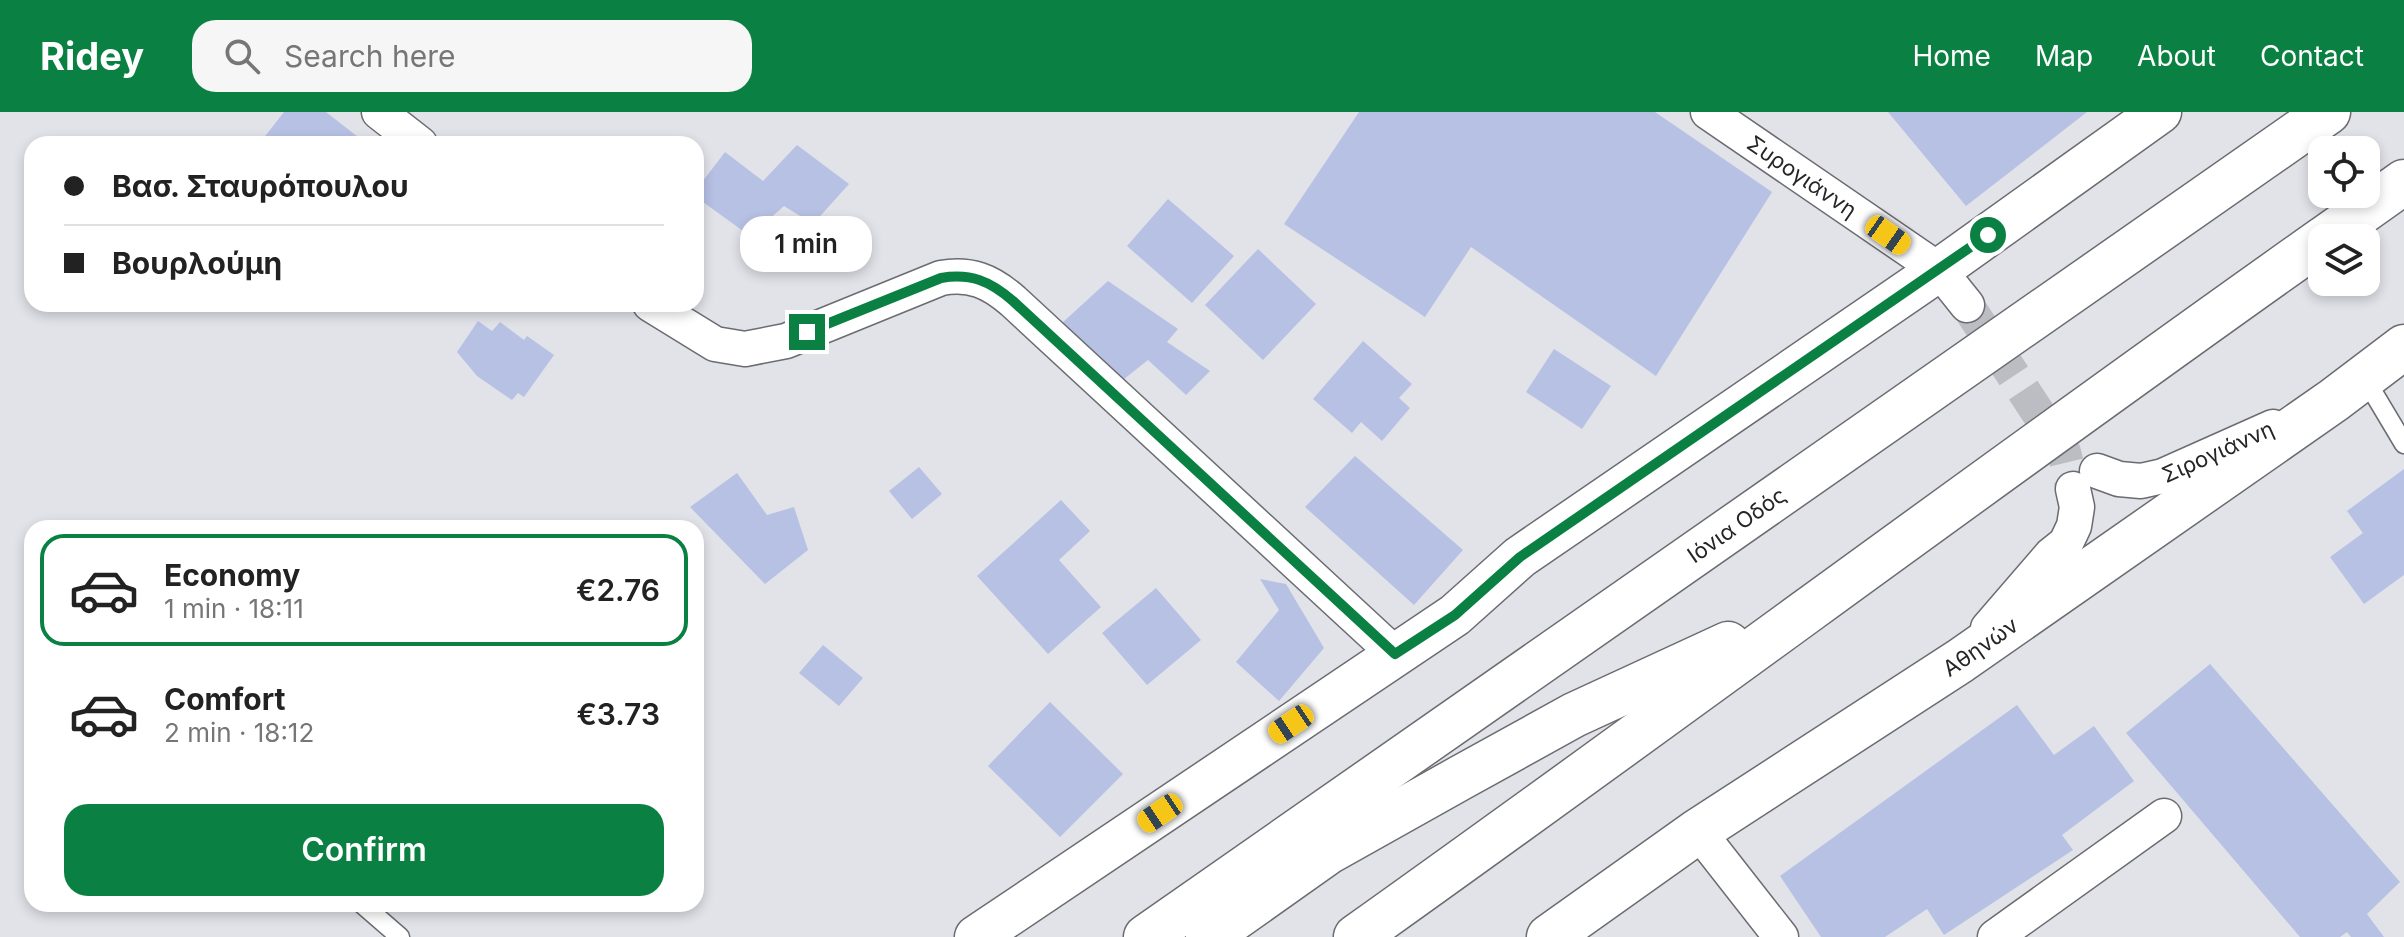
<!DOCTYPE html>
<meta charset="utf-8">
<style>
:root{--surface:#fff;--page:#f6f6f6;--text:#222;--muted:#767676;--line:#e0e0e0;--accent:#0b8043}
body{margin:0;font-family:Inter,sans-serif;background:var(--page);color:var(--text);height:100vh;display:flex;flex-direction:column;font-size:30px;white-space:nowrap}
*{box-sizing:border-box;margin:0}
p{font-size:26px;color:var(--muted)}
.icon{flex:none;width:44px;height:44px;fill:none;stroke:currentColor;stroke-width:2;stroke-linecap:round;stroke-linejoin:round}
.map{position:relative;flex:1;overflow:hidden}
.panel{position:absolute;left:24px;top:408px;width:680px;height:392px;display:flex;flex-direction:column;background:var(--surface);border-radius:24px;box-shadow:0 4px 12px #0003}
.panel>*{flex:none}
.guide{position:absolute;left:24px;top:24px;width:680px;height:176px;border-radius:24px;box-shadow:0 4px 12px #0003;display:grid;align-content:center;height:176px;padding:0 40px;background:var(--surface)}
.controls{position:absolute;left:2308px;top:24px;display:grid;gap:16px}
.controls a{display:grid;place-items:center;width:72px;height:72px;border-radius:16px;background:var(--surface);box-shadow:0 4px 12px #0003;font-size:40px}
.end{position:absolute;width:36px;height:36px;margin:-18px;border:10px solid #0b8043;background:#fff;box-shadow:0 0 0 4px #fff}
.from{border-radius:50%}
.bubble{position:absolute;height:56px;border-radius:24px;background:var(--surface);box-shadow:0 4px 12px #0003;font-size:26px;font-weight:600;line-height:56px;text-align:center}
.car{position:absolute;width:24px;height:48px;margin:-24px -12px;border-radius:10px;box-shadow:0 0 6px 2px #0007;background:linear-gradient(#f5c518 24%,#345 0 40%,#f5c518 0 76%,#345 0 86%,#f5c518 0)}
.guide b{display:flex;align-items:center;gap:28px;height:76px;font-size:30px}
.guide b+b{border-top:2px solid var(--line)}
.guide i{width:20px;height:20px;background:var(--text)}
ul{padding:14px 0 0;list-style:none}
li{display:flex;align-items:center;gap:24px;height:112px;margin:0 16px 12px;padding:0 24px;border:4px solid transparent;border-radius:24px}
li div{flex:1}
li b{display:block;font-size:30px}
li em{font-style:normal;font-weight:600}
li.current{border-color:var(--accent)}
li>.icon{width:72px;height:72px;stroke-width:1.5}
.primary-button{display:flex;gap:16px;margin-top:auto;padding:16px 40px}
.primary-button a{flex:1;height:92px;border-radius:24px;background:var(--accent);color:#fff;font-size:32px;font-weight:600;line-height:92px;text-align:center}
header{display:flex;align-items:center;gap:48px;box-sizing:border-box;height:112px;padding:0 40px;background:var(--accent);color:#fff}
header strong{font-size:38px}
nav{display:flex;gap:44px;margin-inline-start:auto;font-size:28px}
.search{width:560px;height:72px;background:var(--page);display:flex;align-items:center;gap:20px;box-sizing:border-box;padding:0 28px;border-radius:24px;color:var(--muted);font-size:30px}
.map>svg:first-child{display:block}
.building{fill:#b7c1e4}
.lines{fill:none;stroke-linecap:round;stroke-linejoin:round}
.minor-tunnel{stroke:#bbbdc2;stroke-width:34;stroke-dasharray:34 17;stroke-linecap:butt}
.service-casing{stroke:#6a6c71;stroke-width:21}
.minor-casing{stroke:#6a6c71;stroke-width:37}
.tertiary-casing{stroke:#6a6c71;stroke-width:45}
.primary-casing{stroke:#6a6c71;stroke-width:47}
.motorway-casing{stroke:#6a6c71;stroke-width:47}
.service{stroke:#fff;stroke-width:18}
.minor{stroke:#fff;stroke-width:34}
.tertiary{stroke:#fff;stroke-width:42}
.primary{stroke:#fff;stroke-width:44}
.motorway{stroke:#fff;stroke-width:44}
.route{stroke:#0b8043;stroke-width:10}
.labels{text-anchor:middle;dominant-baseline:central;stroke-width:6;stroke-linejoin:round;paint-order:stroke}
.street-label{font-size:22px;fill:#242527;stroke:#fff}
</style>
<header>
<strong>Ridey</strong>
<div class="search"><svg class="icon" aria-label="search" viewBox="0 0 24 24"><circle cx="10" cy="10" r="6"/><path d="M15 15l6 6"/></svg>Search here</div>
<nav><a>Home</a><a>Map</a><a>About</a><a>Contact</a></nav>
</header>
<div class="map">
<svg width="2404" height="825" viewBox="0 0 2404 825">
<rect width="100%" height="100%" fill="#e1e3e9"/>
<path class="building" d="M284,0H326L367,32H259Z
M1359,0H1655L1772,80L1656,264L1471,135L1425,205L1284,112Z
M1888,0H2087L1966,94Z
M797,33L849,72L813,112L784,94L750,124L696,85V78L725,40L763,69Z
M1168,87L1234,144L1192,191L1127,134Z
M1258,137L1316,192L1263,248L1205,193Z
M1108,169L1178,217L1167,230L1210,259L1186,283L1148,248L1124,267L1062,211Z
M478,209L492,219L500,210L524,228L527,224L554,243L524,285L518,281L512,288L477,264L457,240Z
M1363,229L1412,272L1399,286L1410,296L1382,329L1361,310L1352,321L1313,287Z
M1554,237L1611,274L1582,317L1526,280Z
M1355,344L1463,438L1414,493L1305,395Z
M919,355L942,382L912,407L889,379Z
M2404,357V463L2364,492L2330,445L2363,421L2347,399Z
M737,361L767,403L794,395L808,438L765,472L690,395Z
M1061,388L1090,419L1059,448L1101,495L1048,542L977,464Z
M1260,467L1286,472L1324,536L1279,589L1236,550L1279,498Z
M1156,476L1201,528L1147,573L1102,521Z
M823,533L863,566L839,594L799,561Z
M2210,552L2400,770L2367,802L2384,825H2351L2347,820L2340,825H2300L2126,621Z
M1050,590L1123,662L1060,725L988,654Z
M2017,593L2054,643L2094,614L2134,669L2062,723L2073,738L1944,823L1927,797L1885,825H1821L1780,764Z"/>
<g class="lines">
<path class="minor-tunnel" d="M1967,193L2064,340L2073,377"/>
<defs>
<path id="service" d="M2364,265L2404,332
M362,792L400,825"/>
<g id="minor">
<path d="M379,0L420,32"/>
<path id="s1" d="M1708,0L1939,158L1967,193"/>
<path d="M650,192L715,232L745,237L786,229L941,166C971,161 990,169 1013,189L1395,542"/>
<path id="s2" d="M2097,359L2119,367L2141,369L2163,364L2273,315"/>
<path d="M1988,516L2051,443L2066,431L2074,414L2077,395L2073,377"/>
<path d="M1698,719L1781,825"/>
<path d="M1995,825L2164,704"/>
</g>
<path id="tertiary" d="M976,825L1455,503L1520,445L1939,158L2160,0"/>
<g id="primary">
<path id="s3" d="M1549,825L1698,719L1960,549L2334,288L2404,235"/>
</g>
<g id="motorway">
<path d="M2325,126L2404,70"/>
<path id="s4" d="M1146,825L2328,0"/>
<path d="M1208,825L1328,740L1460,666L1574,603L1728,532"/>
<path d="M1356,825C1679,595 1998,357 2322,128"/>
</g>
</defs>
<use href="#service" class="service-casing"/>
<use href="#minor" class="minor-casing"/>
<use href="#tertiary" class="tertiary-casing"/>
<use href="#primary" class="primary-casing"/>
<use href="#motorway" class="motorway-casing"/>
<use href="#service" class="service"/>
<use href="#minor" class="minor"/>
<use href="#tertiary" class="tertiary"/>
<use href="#primary" class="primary"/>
<use href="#motorway" class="motorway"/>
</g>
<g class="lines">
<path class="route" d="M807,220L941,166C971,161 990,169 1013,189L1395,542L1455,503L1520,445L1988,123"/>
</g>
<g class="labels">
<g class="street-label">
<text stroke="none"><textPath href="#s1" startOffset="114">Συρογιάννη</textPath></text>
<text stroke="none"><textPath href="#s2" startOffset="128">Σιρογιάννη</textPath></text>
<text stroke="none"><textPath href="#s4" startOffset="720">Ιόνια Οδός</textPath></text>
<text stroke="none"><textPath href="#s3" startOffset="520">Αθηνών</textPath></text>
</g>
</g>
</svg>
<div class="controls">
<a><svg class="icon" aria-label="locate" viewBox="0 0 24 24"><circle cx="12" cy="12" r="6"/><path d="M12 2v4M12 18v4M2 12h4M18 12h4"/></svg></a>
<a><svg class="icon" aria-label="layers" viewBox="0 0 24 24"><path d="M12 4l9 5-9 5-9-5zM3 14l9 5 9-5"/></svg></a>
</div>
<i class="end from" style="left:1988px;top:123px"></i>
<i class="end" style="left:807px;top:220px"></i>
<div class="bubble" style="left:740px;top:104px;width:132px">1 min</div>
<i class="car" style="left:1888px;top:123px;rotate:125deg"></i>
<i class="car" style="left:1291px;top:612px;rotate:236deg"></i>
<i class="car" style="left:1160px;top:701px;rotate:236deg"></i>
<div class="guide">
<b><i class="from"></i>Βασ. Σταυρόπουλου</b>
<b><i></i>Βουρλούμη</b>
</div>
<section class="panel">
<ul>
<li class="current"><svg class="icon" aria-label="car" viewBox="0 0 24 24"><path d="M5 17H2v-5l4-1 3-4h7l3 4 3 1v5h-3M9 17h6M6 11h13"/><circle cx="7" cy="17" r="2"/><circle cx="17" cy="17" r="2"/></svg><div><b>Economy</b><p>1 min · 18:11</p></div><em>€2.76</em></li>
<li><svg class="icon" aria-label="car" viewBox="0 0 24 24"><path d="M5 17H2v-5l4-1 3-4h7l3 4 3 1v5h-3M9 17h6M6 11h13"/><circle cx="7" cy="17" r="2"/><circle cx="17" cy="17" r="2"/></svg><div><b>Comfort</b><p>2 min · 18:12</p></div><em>€3.73</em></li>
</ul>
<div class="primary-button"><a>Confirm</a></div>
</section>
</div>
